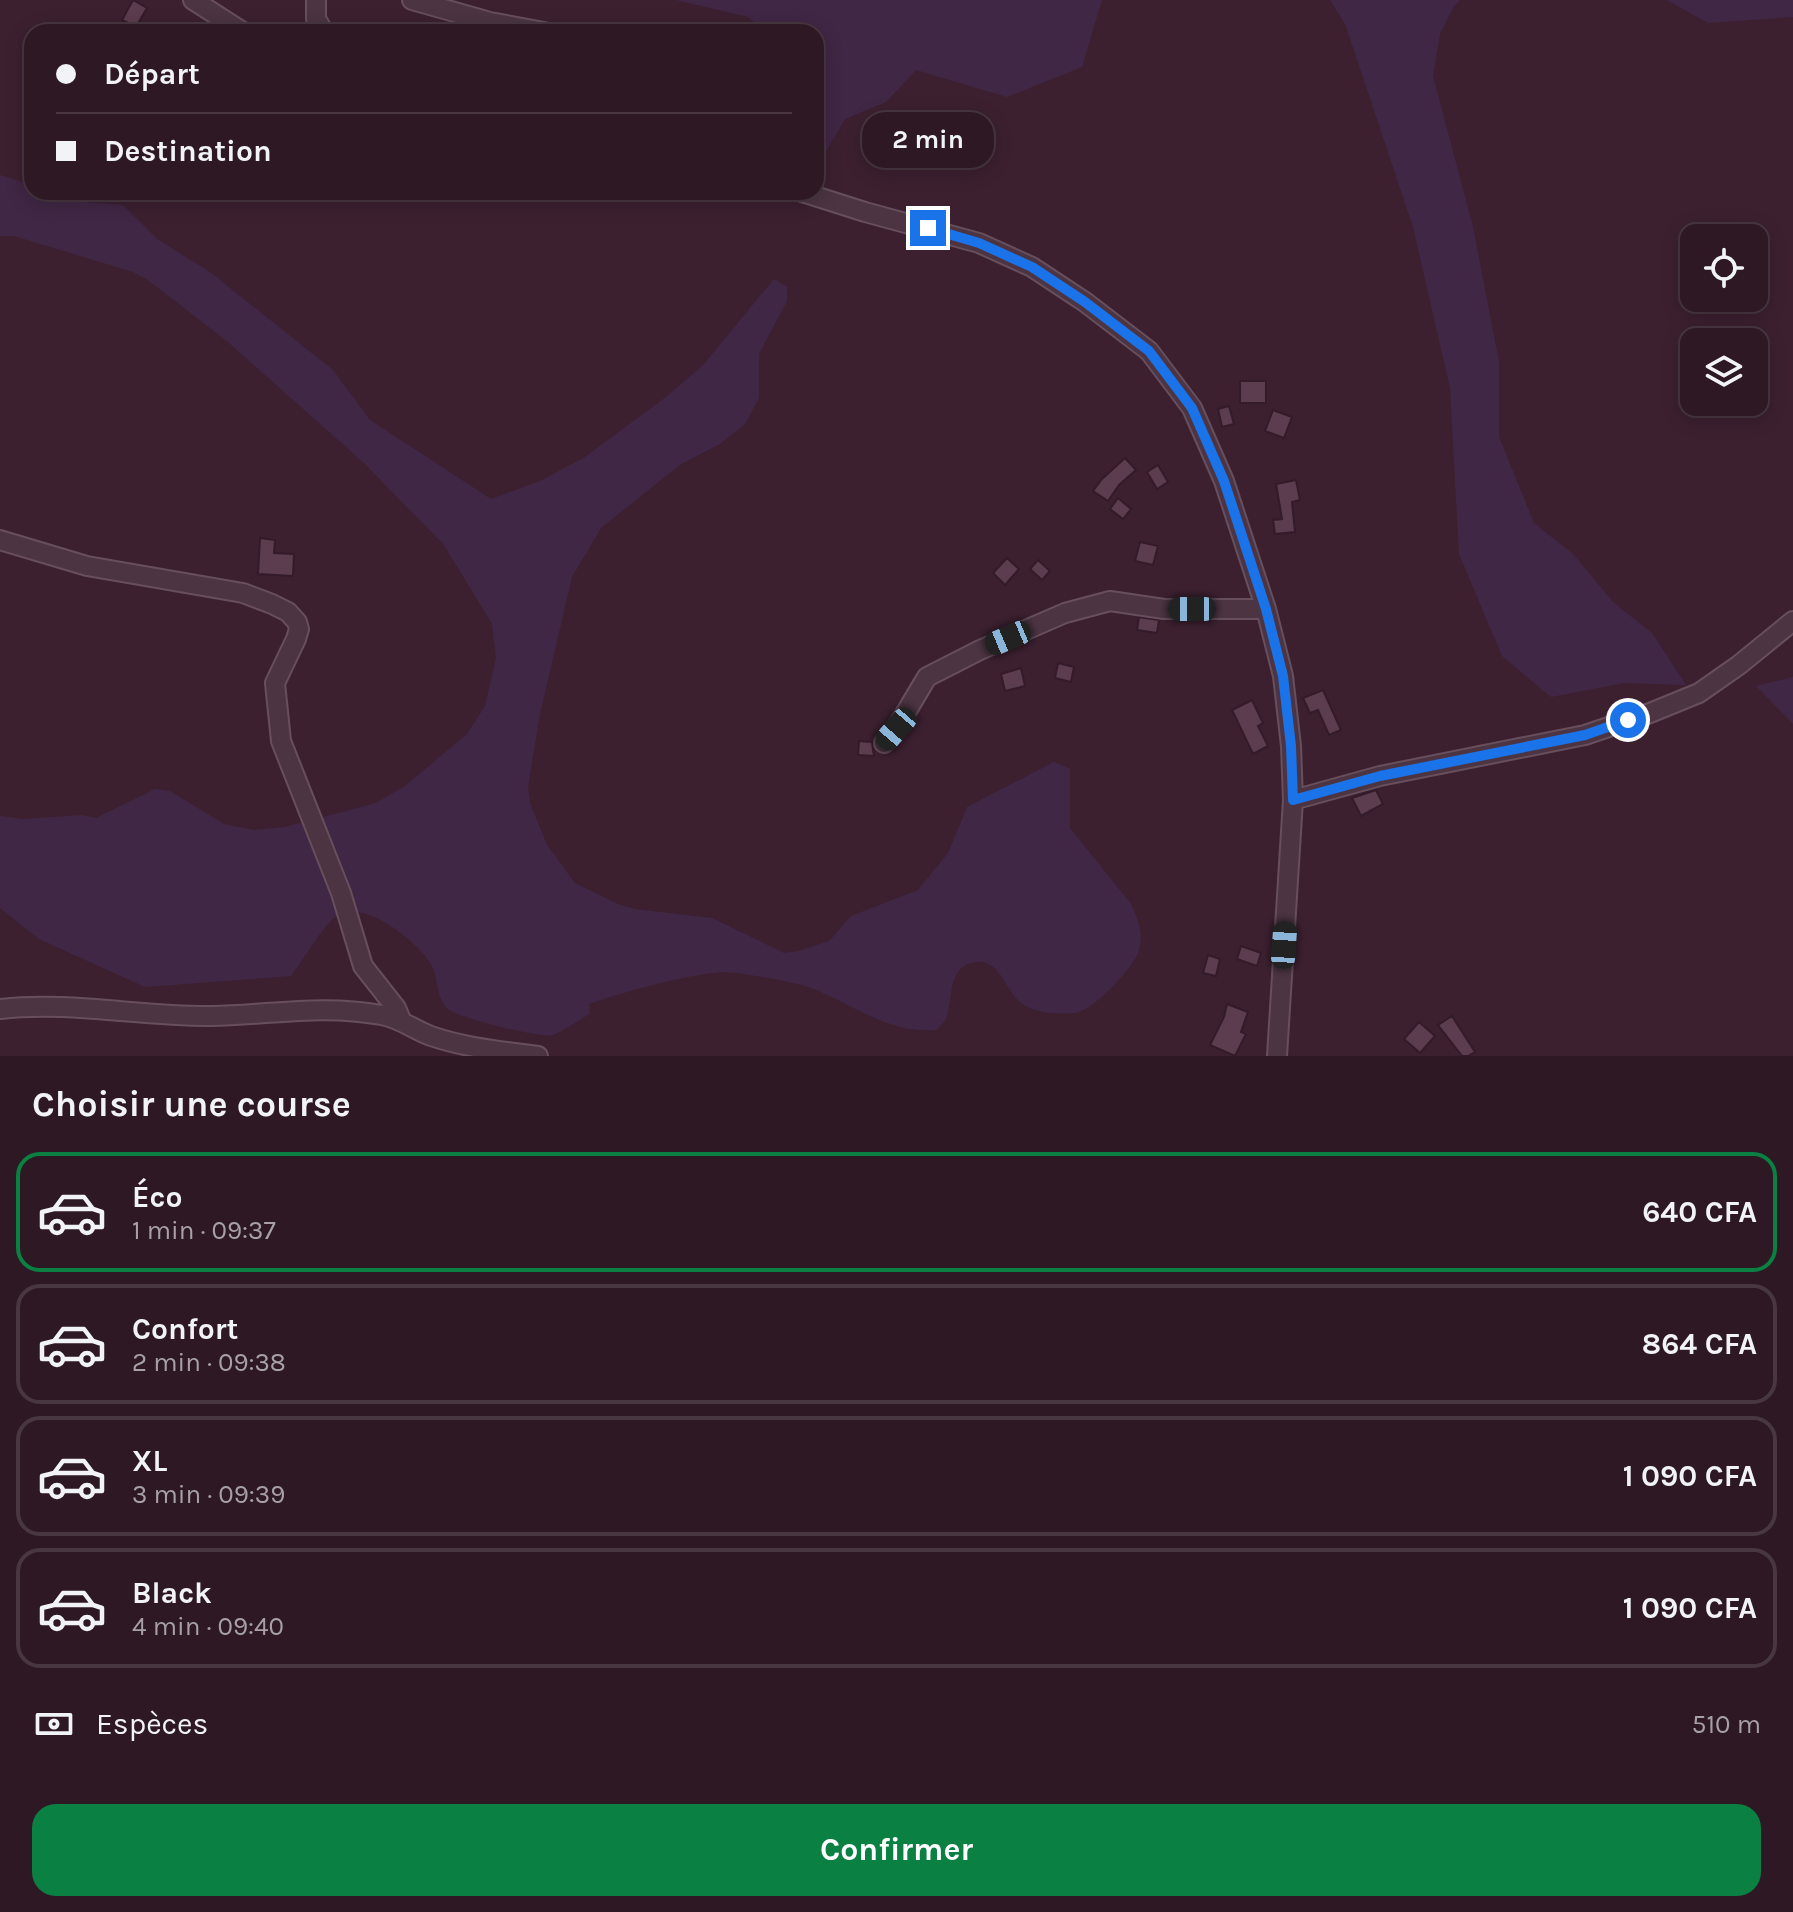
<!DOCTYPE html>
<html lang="fr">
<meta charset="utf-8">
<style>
:root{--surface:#2d1824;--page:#35212c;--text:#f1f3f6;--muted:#a7a0a6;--line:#483741;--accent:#0b8043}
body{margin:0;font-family:Karla,sans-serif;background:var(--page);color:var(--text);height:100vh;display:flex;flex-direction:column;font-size:30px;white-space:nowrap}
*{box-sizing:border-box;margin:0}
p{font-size:26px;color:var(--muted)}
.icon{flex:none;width:44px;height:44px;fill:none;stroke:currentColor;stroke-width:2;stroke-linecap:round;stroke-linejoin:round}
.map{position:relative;height:1056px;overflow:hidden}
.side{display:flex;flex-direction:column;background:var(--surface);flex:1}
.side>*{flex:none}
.banner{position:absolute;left:24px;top:24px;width:800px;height:176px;border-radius:24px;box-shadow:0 4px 20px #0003,0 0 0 2px var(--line);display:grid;align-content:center;height:176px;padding:0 32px;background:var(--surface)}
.fabs{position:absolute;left:1680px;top:224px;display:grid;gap:16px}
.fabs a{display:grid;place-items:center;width:88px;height:88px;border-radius:16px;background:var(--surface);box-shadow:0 4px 20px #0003,0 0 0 2px var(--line);font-size:40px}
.end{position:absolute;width:36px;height:36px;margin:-18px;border:10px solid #1a73e8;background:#fff;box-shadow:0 0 0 4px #fff}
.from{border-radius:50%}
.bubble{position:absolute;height:56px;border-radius:24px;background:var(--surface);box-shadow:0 4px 20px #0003,0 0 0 2px var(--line);font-size:26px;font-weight:700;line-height:56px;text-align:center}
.car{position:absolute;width:24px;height:48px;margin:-24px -12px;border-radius:10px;box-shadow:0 0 6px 2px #0007;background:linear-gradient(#222 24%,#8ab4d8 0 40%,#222 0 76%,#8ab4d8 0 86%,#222 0)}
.banner b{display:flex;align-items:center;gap:28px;height:76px;font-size:30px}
.banner b+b{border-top:2px solid var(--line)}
.banner i{width:20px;height:20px;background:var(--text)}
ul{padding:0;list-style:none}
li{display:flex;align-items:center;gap:24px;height:120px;margin:0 16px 12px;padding:0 16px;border:4px solid var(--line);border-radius:24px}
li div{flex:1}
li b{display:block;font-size:30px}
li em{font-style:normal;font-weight:700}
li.selected{border-color:var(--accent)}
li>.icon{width:72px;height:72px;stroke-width:1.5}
h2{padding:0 32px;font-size:36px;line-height:96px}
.pay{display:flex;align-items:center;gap:20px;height:88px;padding:0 32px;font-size:30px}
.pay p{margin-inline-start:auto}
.action{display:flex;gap:16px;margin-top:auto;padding:16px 32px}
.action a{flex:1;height:92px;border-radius:24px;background:var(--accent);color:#fff;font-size:32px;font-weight:700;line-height:92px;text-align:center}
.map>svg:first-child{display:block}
.green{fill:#402745}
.building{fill:#5c3c4f;stroke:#331b29;stroke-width:2}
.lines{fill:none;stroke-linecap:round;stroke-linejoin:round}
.minor-casing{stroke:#674f5d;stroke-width:22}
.minor{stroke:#4c3442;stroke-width:18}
.route{stroke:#1a73e8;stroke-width:10}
</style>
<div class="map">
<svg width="1793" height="1056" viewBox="0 0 1793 1056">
<rect width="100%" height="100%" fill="#3c2030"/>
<path class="green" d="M676,0H1102L1082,67L1007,97L916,70L886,102L845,119L816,168V32H766L748,17Z
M1330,0H1460L1453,8L1440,34L1433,76L1473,227L1499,362V437L1534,523L1573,554L1613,602L1652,633L1686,685L1624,683L1551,697L1502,656L1459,554L1450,388L1413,227L1345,24Z
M1667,0H1793V17L1708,23Z
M0,175L32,185V192H54L86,202L123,205L157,239L210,272L333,370L370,420L491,499L540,481L585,457L666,397L703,365L774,279L787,287V301L759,354V398L745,424L720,444L681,464L601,528L572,577L540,714L528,787L530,803L547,845L575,883L618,904L634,909L712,918L784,953L799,951L829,941L851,916L918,890L948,853L967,807L1054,762L1070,769V828L1131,904C1140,924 1147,942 1133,962C1123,977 1096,1006 1079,1012C1064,1016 1037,1013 1024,1005C1004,993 1001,954 971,963C948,970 953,997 947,1016C945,1022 941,1025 936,1030C888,1034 853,1004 811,988C795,982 735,971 720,972C676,977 631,990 589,1004L590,1014C578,1020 566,1030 553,1035C542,1039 456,1017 448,1009C435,996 439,978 431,964C417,941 361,896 335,917C324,925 301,963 291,976L145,987L39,939L0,908V816L24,819L81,815L96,818L155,789L170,791L224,824L254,830L285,827L376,803L405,786L467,734L485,706L496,658L492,624L444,545L364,463L228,342L148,280L133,272L14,236H0Z
M1793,677V724L1756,686Z"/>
<path class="building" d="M133,0L147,8L136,27L122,20Z
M1240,381H1266V403H1240Z
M1229,406L1234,424L1222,427L1218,409Z
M1273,410L1292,417L1284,438L1265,431Z
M1125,458L1136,470L1119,485L1108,501L1093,491L1102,479Z
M1158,465L1168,482L1157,489L1147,472Z
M1296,480L1300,500L1292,502L1295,532L1275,534L1273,520L1282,519L1276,484Z
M1118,498L1131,509L1123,519L1110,509Z
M260,538L275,540L274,553L294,554L293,576L258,574Z
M1140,542L1158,546L1153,565L1135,561Z
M1007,558L1019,569L1005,585L993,573Z
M1038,560L1050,571L1042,580L1030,569Z
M1139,617L1159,620L1157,633L1137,630Z
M1058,663L1074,667L1071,682L1055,678Z
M1021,668L1025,686L1005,691L1001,674Z
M1323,690L1341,730L1329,735L1318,710L1310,713L1303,698Z
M1252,700L1263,723L1258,726L1268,746L1253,754L1232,710Z
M859,741L872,742L874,756L858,755Z
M1376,790L1383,804L1361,816L1352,798Z
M1241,946L1261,953L1257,966L1237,959Z
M1208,955L1220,959L1216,976L1203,973Z
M1227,1004L1248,1012L1241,1032L1246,1034L1235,1056L1210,1045L1224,1017Z
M1452,1016L1475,1052L1468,1056H1462L1438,1025Z
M1419,1022L1435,1036L1420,1053L1404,1039Z"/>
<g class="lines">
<defs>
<path id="minor" d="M193,0L243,32
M316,0V19L324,32
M412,0L490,22L544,32
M802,192L865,212L979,243L1032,267L1085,302L1149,351L1192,408L1224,481L1266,609L1283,676L1291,746L1293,800L1277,1056
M0,540L87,566L243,593L272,604L288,612L297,622L299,629L296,639L275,683L281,741L341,893L363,966L396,1008L401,1020
M884,743L896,729L927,677L980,650L1065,613L1110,601L1164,609H1266
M1293,800L1380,776L1585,735L1650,713L1699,693L1739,665L1793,621
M0,1009C71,1001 141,1017 212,1016C270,1015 322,1004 381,1015C400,1018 414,1030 431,1036C466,1048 502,1051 538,1056"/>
</defs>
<use href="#minor" class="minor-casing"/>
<use href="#minor" class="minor"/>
</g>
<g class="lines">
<path class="route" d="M928,228L979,243L1032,267L1085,302L1149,351L1192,408L1224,481L1266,609L1283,676L1291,746L1293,800L1380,776L1585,735L1628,720"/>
</g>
</svg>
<div class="fabs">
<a><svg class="icon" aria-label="locate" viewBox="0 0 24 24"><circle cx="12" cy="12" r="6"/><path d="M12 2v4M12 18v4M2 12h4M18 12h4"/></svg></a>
<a><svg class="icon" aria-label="layers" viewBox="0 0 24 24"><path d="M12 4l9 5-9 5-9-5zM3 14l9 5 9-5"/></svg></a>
</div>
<i class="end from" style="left:1628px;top:720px"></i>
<i class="end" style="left:928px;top:228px"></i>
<div class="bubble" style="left:862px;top:112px;width:132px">2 min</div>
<i class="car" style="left:1192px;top:609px;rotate:270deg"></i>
<i class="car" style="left:1008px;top:638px;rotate:247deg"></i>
<i class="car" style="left:896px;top:729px;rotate:221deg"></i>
<i class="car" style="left:1284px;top:945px;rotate:4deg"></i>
<div class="banner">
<b><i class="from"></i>Départ</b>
<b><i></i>Destination</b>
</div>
</div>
<section class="side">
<h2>Choisir une course</h2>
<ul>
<li class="selected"><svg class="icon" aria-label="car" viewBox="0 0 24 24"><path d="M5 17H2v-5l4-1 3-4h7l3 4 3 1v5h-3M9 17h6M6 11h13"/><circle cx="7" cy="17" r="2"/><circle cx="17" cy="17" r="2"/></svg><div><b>Éco</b><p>1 min · 09:37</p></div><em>640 CFA</em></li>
<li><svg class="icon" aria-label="car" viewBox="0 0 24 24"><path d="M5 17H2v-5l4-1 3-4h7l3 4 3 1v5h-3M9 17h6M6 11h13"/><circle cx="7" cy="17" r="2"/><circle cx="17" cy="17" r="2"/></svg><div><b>Confort</b><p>2 min · 09:38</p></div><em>864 CFA</em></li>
<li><svg class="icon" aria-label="car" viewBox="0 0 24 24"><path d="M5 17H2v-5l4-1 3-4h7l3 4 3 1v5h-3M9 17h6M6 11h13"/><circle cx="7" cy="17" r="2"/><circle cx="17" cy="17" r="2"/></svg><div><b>XL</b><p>3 min · 09:39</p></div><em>1 090 CFA</em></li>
<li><svg class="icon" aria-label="car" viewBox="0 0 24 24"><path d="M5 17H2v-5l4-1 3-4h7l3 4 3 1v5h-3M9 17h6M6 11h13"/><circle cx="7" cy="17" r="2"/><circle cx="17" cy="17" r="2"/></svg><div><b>Black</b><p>4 min · 09:40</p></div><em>1 090 CFA</em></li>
</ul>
<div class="pay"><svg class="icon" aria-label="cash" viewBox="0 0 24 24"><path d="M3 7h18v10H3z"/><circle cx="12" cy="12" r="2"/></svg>Espèces<p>510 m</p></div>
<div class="action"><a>Confirmer</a></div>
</section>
